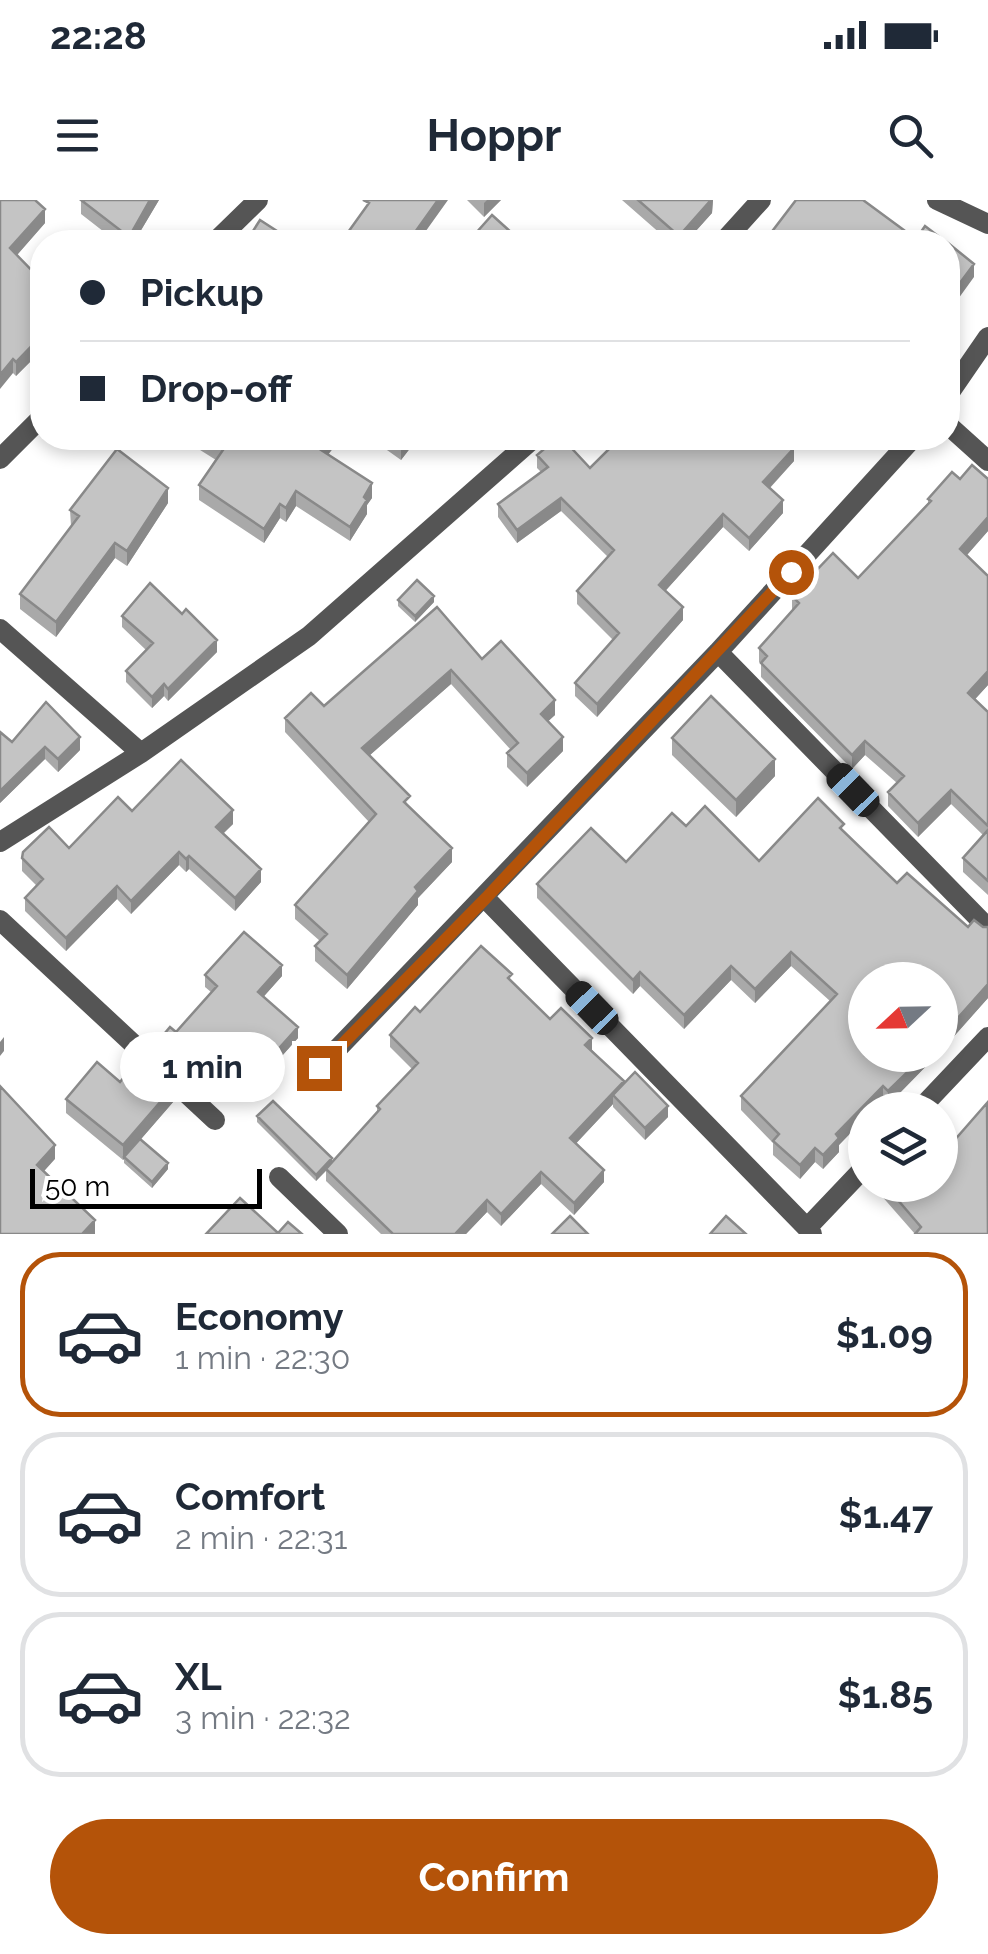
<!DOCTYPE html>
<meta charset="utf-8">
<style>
:root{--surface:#fff;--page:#f2f2f3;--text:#1f2937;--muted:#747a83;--line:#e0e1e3;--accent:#b45309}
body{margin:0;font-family:Raleway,sans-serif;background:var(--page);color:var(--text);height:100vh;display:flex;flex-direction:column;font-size:38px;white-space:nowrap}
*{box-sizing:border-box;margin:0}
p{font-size:32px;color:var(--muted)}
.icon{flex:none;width:55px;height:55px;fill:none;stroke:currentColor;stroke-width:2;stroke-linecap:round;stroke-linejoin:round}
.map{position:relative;height:1034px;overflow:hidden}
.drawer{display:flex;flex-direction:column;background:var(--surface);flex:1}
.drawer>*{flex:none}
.top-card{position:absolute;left:30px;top:30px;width:930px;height:220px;border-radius:40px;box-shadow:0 5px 15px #0003;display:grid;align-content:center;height:220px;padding:0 50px;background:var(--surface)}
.needle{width:65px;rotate:248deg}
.buttons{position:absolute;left:848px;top:762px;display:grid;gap:20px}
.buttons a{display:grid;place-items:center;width:110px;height:110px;border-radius:50%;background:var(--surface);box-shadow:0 5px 15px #0003;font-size:50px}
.scale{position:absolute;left:30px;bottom:25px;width:232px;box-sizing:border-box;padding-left:10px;border:5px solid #000;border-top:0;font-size:28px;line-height:35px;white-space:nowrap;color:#000;-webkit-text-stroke:8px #fff;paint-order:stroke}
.end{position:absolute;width:45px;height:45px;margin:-22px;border:12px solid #b45309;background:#fff;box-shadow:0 0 0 5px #fff}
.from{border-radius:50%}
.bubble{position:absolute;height:70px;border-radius:35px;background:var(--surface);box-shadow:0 5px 15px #0003;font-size:32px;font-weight:700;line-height:70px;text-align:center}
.car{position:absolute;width:30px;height:60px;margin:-30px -15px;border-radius:12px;box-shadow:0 0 8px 2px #0007;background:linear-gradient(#222 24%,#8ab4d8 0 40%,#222 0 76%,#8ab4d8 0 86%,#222 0)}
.top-card b{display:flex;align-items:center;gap:35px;height:95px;font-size:38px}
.top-card b+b{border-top:2px solid var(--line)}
.top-card i{width:25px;height:25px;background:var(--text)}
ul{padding:18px 0 0;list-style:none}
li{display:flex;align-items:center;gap:30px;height:165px;margin:0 20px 15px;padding:0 30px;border:5px solid var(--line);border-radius:40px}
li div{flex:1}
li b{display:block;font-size:38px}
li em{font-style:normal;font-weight:700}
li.active{border-color:var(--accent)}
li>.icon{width:90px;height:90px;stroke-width:1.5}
.button{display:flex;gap:20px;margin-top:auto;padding:20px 50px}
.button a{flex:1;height:115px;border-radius:60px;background:var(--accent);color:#fff;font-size:40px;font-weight:700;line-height:115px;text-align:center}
.status{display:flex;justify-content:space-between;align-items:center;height:70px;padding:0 50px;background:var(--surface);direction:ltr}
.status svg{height:28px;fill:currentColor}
header{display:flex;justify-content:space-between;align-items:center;height:130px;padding:0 50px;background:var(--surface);font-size:45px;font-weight:700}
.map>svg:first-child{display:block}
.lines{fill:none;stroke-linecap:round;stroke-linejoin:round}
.minor{stroke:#555;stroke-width:20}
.wall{fill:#a9a9a9}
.shaded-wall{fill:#898989}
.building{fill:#c4c4c4;stroke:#898989;stroke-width:2.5}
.route{stroke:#b45309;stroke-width:12}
</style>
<div class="status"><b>22:28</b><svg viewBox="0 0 49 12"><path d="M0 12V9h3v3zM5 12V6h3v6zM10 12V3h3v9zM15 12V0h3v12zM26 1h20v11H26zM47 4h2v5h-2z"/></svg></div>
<header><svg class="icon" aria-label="menu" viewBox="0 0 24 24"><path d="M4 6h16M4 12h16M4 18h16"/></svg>Hoppr<svg class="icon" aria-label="search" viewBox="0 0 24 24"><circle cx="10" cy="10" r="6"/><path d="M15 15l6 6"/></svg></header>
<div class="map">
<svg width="988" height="1034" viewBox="0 0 988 1034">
<rect width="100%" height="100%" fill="#fff"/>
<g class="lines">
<path class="minor" d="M937,0L988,24
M215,42L258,0
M723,42L761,0
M948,195L988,137
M948,225L988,261
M0,259L42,217
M0,429L141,553
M718,452L988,728
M0,642L141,553L309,436L534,238
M485,698L807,1028
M0,720L215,920
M319,868L718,452L913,238
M919,910L988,837
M279,977L338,1034
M812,1034L807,1028L865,967"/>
</g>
<path class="wall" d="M0,0L45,23L17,55L42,81V150L16,176L13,173Z
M81,0H159L134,42H117L81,14Z
M467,0H501L484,17Z
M622,0H713L712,13L686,42H670Z
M181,238H341L328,254L372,298L367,305V314L350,341L296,306L286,322L280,318L264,343L199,300V285L216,260Z
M370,238H418L401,260Z
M537,255L590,268L794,261L770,288L783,313L749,351L723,327L665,391L683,420L597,517L575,496V483L613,440L577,404V391L608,357L561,311L517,343L498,317V304L541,272L537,268Z
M960,279H988V331L966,356L988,376V485L975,499L988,512V695L963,672V658L983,635L951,604L918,637L888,606V592L897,583L865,555L852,569L761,477V464L759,462V448L792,411V396L858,378L928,303V299Z
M168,303L127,366L115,358L56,437L20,409V394L71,326L70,310Z
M398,400L434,402L415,422L398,406Z
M122,416L217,452L168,501L164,496L152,508L126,482V471L146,450L122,427Z
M482,459L555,515L548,521L563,551L527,587L507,567V553L511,550L451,484L370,555L452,662L418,698V705L347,789L315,761V746L320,741L295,719V705L369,622L285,532V518Z
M0,532L12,542L80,550L58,572L45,559L0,603Z
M672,538L775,576L736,617L672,555Z
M132,611L233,624L223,634L261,682L235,711L189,669L186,672L179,665L131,714L117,699L66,751L25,711V698L37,686L22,671V658L69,648Z
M686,626L759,661L844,632L988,798L940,852V780L865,855H937L888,905L883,900L873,910H865V918L839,945V952L823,969L815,962L800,979L773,955V943L741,910V896L830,801L791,766L755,803L731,780L684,829L640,786L633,794L537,698V684L626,662Z
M205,775L282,776L264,796L298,838L264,876L254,867L230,894L201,869L192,880L160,850V839L176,832L211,792L205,787Z
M512,781L550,819L592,850L624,884L668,917L645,940L613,907V904L576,943L604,982L574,1015L541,984L501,1026L487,1012L466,1034H381L326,981V971L316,981L257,922V916L332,962L377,912V906L412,869L390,847V835L420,812Z
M120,882L174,901L140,940L168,969L152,988L124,963V959L123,960L66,913V899Z
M945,951L988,1034H915L880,994V985H940Z"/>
<path class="shaded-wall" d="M150,0H159L134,42H129V37Z
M438,0H448L418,42H408Z
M487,0H501L484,17V3Z
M707,0H713L712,13L686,42H679V36Z
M45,9V23L10,63V48Z
M974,64V77L948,113V99Z
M42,135V150L16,176V162Z
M13,159V173L0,189V175Z
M330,238H341L321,264V250Z
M406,238H418L401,260V244Z
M794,248V261L763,295V282Z
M372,283V298L367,305V314L350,341V327L364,297Z
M168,288V303L127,366V351Z
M296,291V306L286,322V308Z
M561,298V311L517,343V330Z
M783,300V313L749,351V338Z
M280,304V318L264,343V329Z
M723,314V327L659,398V385Z
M988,317V331L960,363V349Z
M115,343V358L56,437V422Z
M434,396V402L415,422V416Z
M683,407V420L597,517V504Z
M217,440V452L168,501V489Z
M451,470V484L362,562V548Z
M988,471V485L968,507V493Z
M164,484V496L152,508V497Z
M555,500V515L541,528V514Z
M80,537V550L58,572V559Z
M563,537V551L527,587V573Z
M865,541V555L852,569V555Z
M45,547V559L0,603V591Z
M775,559V576L736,617V600Z
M951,590V604L918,637V623Z
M233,610V624L216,640V627Z
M452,648V662L418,698V705L347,789V775L415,687Z
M179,652V665L131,714V701Z
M189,656V669L186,672V659Z
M261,669V682L235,711V698Z
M117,686V699L66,751V738Z
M791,752V766L755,803V789Z
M282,765V776L258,803V792Z
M731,766V780L684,829V815Z
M640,772V786L633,794V780Z
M988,784V798L940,852V838Z
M298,827V838L264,876V865Z
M4,837V851L0,856V842Z
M592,838V850L585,857V845Z
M925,855H937L888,905V891Z
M254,856V867L230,894V883Z
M201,858V869L192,880V869Z
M624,881V893L613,895V904L570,950V938Z
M174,886V901L123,960V945Z
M883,886V900L873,910H865V918L839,945V952L823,969V955L836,934Z
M668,906V917L645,940V928Z
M55,945V959L37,979V965Z
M815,948V962L800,979V965Z
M332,958V964L316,981V975Z
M168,963V969L152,988V982Z
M604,970V982L574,1015V1003Z
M541,972V984L501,1026V1014Z
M487,1000V1012L466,1034H455Z
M95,1020V1034H82Z"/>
<path class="building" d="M0,0H35L45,9L10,48L42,81V135L16,162L13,159L0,175Z
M81,0H150L129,37Z
M363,0H438L408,42H341L369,3Z
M638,0H711L679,36Z
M796,0H863L916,39L925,26L946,42H764Z
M492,15L522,42H468Z
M260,20L294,42H246Z
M948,43L974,64L948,99Z
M203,238H330L321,250L372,283L364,297L367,300L350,327L296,291L286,308L280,304L264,329L199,285L223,250Z
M393,238H406L401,244Z
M557,238H562L590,268L620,238H783L794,248L763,282L783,300L749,338L723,314L659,385L683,407L597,504L575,483L619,433L577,391L614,350L561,298L517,330L498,304L548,267L537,255Z
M117,249L168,288L127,351L115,343L56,422L20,394L79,316L70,310Z
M972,265L988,279V317L960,349L988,376V471L968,493L988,512V626L951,590L918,623L888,592L904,576L865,541L852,555L761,463L767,456L759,448L799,403L792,396L833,353L858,378L931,301L928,299L952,272L960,279Z
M417,380L434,396L415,416L398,400Z
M150,383L182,414L186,409L217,440L168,489L164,484L152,497L126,471L153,443L122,416Z
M437,407L482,459L501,441L555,500L541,514L563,537L527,573L507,553L518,543L451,470L362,548L410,596L404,602L452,648L415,687L418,691L347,775L315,746L327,734L295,705L376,614L285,518L311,493L324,506Z
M711,496L775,559L736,600L672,538Z
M46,502L80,537L58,559L45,547L0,591V532L12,542Z
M181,560L233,610L216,627L261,669L235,698L189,656L186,659L179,652L131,701L117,686L66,738L25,698L43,679L22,658L23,652L49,627L69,648L118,597L132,611Z
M818,598L844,624L840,628L897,683L907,673L968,727L974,720L983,727H988V784L940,838V780H865V855H925L888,891L883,886L836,934L839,938L823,955L815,948L800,965L773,941L779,934L741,896L837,794L791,752L755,789L731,766L684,815L640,772L633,780L537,684L591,628L626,662L672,613L686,626L705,606L759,661Z
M988,630V681L963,658Z
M244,732L282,765L258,792L298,827L264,865L254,856L230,883L201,858L192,869L160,839L170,827L176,832L217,786L205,775Z
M481,746L512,774L508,778L550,819L561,808L592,838L585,845L624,881L570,938L604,970L574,1003L541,972L501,1014L487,1000L455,1034H393L326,969L380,909L377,906L418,863L390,835L415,807L420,812Z
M142,856L174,886L123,945L66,899L97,862L120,882Z
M635,872L668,906L645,928L613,895Z
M0,886L55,945L37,965L95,1020L82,1034H0Z
M273,901L332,958L316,975L257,916Z
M987,903L988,1034H915L921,1027L885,985H940V947L945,951Z
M140,939L168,963L152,982L124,957Z
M240,998L278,1033L288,1022L302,1034H206Z
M570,1016L588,1034H552Z
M726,1016L746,1034H710Z"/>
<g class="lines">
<path class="route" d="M319,868L486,698L791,372"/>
</g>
</svg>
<div class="buttons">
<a><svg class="needle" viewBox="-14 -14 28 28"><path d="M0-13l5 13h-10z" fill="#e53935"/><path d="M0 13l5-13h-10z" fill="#747a83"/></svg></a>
<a><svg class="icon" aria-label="layers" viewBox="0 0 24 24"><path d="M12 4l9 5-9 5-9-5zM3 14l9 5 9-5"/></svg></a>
</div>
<div class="scale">50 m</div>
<i class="end from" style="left:791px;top:372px"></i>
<i class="end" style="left:319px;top:868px"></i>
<div class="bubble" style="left:120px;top:832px;width:165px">1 min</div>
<i class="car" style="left:853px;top:590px;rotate:316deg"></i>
<i class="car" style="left:592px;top:808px;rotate:316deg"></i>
<div class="top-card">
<b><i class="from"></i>Pickup</b>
<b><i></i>Drop-off</b>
</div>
</div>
<section class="drawer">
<ul>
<li class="active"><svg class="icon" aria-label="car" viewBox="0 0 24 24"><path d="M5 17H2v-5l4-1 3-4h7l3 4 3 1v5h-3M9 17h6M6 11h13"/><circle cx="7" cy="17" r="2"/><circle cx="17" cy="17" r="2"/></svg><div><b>Economy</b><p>1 min · 22:30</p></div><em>$1.09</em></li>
<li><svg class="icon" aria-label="car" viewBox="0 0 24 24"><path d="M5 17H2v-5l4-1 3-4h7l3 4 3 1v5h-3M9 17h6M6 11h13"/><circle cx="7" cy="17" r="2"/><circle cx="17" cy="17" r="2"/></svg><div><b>Comfort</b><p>2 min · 22:31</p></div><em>$1.47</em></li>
<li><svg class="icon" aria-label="car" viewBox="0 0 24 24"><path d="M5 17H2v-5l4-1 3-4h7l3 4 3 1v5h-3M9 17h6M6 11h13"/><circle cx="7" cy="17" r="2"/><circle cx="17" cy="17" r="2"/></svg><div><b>XL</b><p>3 min · 22:32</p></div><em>$1.85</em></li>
</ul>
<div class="button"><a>Confirm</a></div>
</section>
